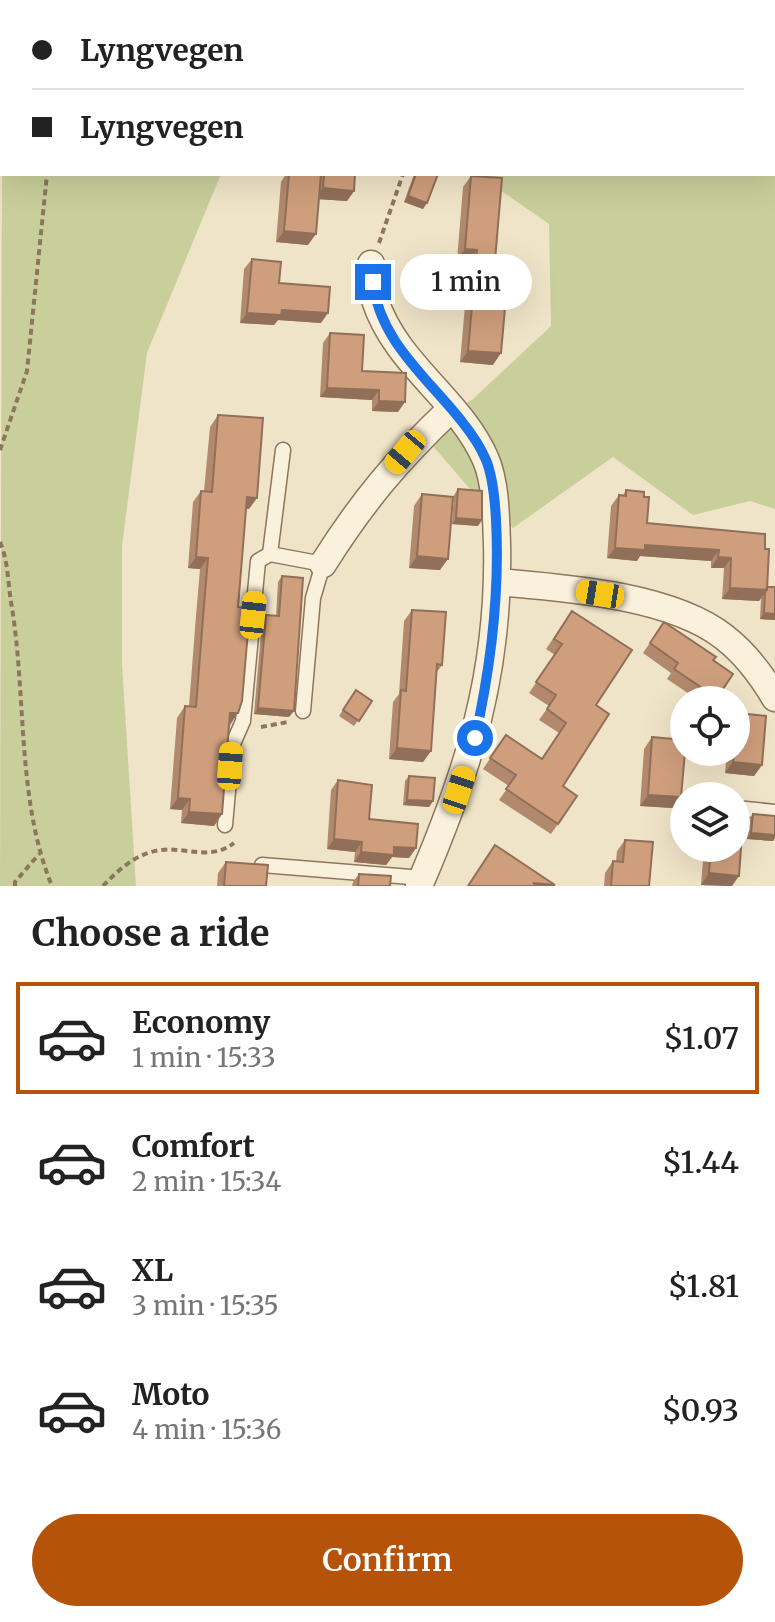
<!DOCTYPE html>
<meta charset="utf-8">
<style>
:root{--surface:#fff;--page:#f6f6f6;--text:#222;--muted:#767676;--line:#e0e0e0;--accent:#b45309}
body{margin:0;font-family:Merriweather,serif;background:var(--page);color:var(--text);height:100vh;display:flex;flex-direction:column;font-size:30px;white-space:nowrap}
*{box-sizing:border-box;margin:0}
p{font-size:26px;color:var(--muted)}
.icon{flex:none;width:44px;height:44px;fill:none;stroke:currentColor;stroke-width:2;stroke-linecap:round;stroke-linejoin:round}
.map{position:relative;height:886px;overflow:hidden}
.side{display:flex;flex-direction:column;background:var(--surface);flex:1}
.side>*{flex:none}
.top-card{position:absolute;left:0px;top:0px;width:776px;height:176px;box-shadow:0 8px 32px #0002;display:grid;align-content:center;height:176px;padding:0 32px;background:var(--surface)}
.fabs{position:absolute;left:670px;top:686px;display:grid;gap:16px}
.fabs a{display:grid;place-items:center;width:80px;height:80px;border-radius:50%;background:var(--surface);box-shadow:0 8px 32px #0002;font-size:40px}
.end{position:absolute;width:36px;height:36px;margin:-18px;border:10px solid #1a73e8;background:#fff;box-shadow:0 0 0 4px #fff}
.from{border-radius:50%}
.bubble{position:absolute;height:56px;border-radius:28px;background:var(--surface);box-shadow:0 8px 32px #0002;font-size:26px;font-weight:600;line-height:56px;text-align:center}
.car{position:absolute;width:24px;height:48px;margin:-24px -12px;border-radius:10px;box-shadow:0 0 6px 2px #0007;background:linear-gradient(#f5c518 24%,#345 0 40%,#f5c518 0 76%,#345 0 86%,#f5c518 0)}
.top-card b{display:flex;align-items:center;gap:28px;height:76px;font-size:30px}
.top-card b+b{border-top:2px solid var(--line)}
.top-card i{width:20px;height:20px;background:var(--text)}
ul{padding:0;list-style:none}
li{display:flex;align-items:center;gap:24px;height:112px;margin:0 16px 12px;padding:0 16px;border:4px solid transparent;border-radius:0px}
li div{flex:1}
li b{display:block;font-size:30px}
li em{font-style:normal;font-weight:600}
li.on{border-color:var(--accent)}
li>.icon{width:72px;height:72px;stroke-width:1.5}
h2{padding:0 32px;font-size:36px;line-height:96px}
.action{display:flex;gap:16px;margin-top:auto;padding:16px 32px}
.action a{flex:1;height:92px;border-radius:48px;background:var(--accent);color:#fff;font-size:32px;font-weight:600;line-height:92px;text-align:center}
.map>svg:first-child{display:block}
.green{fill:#c9cf9b}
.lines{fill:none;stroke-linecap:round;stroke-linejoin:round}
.lane-casing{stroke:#8d765c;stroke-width:17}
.street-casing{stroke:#8d765c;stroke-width:29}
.path{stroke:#8d765c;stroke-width:4;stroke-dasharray:6 4;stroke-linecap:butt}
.lane{stroke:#faf1dc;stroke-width:14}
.street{stroke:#faf1dc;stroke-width:26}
.wall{fill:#b2896c}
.shaded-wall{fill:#916f58}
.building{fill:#cf9f7d;stroke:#916f58;stroke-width:2}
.route{stroke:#1a73e8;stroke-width:10}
</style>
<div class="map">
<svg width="775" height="886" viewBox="0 0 775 886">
<rect width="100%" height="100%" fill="#f0e4c8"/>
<path class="green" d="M54,0H498L501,2H53Z
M673,0H775V509L750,501L693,515L613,457L513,528L489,511L420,431L473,399L551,326L549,224L477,174H774V2H667Z
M2,151V174H221L147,353L122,546V664L136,886H0Z"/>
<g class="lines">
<defs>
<path id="lane" d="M270,554L283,450
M736,808L775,812
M225,825L232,746L243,721L258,561L270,554L323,564L313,598L303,711
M262,865L423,878"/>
<path id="street" d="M371,264C372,276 371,289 375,300C396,365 460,399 486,460C496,484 496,518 497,544C500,672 469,770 419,886
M323,564C362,502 398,459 451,409
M498,582C565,588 670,595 724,637C746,654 761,674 775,698"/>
</defs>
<use href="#lane" class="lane-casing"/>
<use href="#street" class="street-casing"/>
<path class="path" d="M60,0V2
M296,0L299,2
M0,138L2,137
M379,243L403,174
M0,450L27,371L47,174
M0,542C8,560 8,583 11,602C27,695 16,799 52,886
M261,727L288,722
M15,886V882L39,854
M103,886C119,869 137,853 161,850C187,847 211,861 234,843"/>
<use href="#lane" class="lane"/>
<use href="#street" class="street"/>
</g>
<path class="wall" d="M286,174H355L354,191L347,201L319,199L308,245L276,242L281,182Z
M414,174H438L423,209L404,202Z
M471,176L493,284V365L460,362L469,261L457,260L463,187Z
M252,259L279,283L321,323L278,320L274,325L240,323L244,269Z
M330,333L362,371L398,412L372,411V400L320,397L323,343Z
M218,415L249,509H246L230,725L229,724L222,814L214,826L181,823L182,810L170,809L177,718L185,706H189L196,616L200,569L188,568L193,502L201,491H204L210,427Z
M458,489L478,526L452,524L454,495Z
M626,490L644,497L647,523L765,549L767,587H775V620L760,619L761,598L759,601L722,599L724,568H711V561L640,556L637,561L607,558L611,506L619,495H623Z
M422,494L440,570L409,568L414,506Z
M282,576L289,717L254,714L262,621L266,615L276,616L278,582Z
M412,610L442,665L437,672L431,751L423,762L389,759L393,702L399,694L404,621Z
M572,611L596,705L563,786L577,796L551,834L499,800L509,786L483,769L506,735L542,759L559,733L539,720L549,706L529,693L555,655L546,649Z
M664,622L713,660L733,674L715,700H698L667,679L671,673L643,653Z
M356,690L372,701L354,726L339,716Z
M738,713L762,765L754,776L725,773L727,752H736V715Z
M652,737L673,808L640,806L644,749Z
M409,776L433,801L429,807L403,805L405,781Z
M338,780L369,819L416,848L409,858L392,857L386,865L354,862L355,852L327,849L331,790Z
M753,814L775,816V838L773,841L747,839L749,819Z
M625,840L649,886H604L605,873L613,861H616L617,851Z
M704,848H736L732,886L701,885Z
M226,862L266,886H217L218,873Z
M359,874L390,886H352L353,882Z"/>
<path class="shaded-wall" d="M323,188L354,191L347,201L315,199Z
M408,196L427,203L423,209L404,202Z
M284,231L316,234L308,245L276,242Z
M465,249L477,250L469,261L457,260Z
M282,310L328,313L321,323L278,320L274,325L240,323L247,313Z
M468,351L501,353L493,365L460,362Z
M327,388L379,390L372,400L320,397Z
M379,401L405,402L398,412L372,411Z
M247,497L257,498L249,509H239Z
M456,518L482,520L478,526L452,524Z
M645,545L719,550L711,561L640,556L637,561L607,558L615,548Z
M417,556L448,559L440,570L409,568Z
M196,557L208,558L200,569L188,568Z
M718,557L731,558L724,568H711Z
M730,588L767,590L759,601L722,599Z
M764,613L775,614V620L760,619Z
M258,708L294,711L289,717L254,714Z
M230,713H238L230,725L222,724Z
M397,748L431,751L423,762L389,759Z
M733,762L762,765L754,776L725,773Z
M648,795L681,797L673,808L640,806Z
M178,798L190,799L182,810L170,809Z
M407,800L433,801L429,807L403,805Z
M189,812L222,814L214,826L181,823Z
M751,833L775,835V838L773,841L747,839Z
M334,839L362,842L355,852L327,849Z
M394,847L416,848L409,858L392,857L386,865L354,862L361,852Z
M709,873L739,876L732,886L701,885Z
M533,883L555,885L554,886H531Z"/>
<path class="building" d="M289,174H321L316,234L284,231Z
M324,174H355L354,191L323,188Z
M416,174H438L427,203L408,196Z
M471,176L502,178L493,284L507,285L501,353L468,351L477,250L465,249Z
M252,259L281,262L279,283L330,287L328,313L282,310L281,315L247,313Z
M330,333L364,335L362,371L406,373L405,402L379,401V390L327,388Z
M218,415L263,418L257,498L247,497L238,607L250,608L242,701L238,713H230L222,814L189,812L190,799L178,798L185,706L196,707L204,605L208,558L196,557L201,491L212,492Z
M458,489L482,491V520L456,518Z
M626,490L644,492V497H649L647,523L765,534V549H769L767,590L730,588L731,558L718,557L719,550L645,545V550L615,548L619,495L626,496Z
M422,494L453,497L448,559L417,556Z
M282,576L303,578L294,711L258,708L266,615L279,616Z
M767,587H775V614L764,613L765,593Z
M412,610L446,612L442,665L437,664L431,751L397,748L401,690L406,691Z
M572,611L632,650L596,705L609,714L563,786L577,796L558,824L506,789L516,775L490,758L506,735L542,759L566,723L547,709L556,695L536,682L562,644L554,639Z
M664,622L716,657L713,660L733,674L717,698L674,669L678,663L650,643Z
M356,690L372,701L359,721L343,710Z
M738,713L766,716L762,765L733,762L734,752H736Z
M652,737L684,740L685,752L681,797L648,795Z
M409,776L435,778L433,801L407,800Z
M338,780L372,785L369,819L418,824L416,848L394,847V855L361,852L362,842L334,839Z
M753,814L775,816V835L751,833Z
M736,821H743L739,876L709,873L711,848H736Z
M625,840L653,842L649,886H611L613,861L623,862Z
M495,845L555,885L533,883L538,886H468Z
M226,862L268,865L266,886H224Z
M359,874L391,876L390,886H358Z"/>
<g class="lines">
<path class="route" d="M373,282C379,341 429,379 463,423C471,433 481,448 486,460C493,477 495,501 496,520C500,594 491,666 475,738"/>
</g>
</svg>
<div class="fabs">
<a><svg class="icon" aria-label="locate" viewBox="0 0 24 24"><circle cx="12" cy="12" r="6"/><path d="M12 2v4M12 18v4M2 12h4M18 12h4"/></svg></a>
<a><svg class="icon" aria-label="layers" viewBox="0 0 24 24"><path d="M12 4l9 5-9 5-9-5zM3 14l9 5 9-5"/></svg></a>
</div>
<i class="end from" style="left:475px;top:738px"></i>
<i class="end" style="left:373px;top:282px"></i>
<div class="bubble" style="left:400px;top:254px;width:132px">1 min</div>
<i class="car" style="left:405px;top:452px;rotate:220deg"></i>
<i class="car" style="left:600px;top:594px;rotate:279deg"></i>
<i class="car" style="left:253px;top:615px;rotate:6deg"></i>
<i class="car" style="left:230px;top:766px;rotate:4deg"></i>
<i class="car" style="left:459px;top:790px;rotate:18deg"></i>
<div class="top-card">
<b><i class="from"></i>Lyngvegen</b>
<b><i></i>Lyngvegen</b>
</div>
</div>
<section class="side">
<h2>Choose a ride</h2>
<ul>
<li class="on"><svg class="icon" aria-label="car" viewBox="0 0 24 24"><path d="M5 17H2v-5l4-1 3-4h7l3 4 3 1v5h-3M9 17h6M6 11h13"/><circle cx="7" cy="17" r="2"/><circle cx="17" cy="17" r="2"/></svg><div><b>Economy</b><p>1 min · 15:33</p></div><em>$1.07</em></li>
<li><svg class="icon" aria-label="car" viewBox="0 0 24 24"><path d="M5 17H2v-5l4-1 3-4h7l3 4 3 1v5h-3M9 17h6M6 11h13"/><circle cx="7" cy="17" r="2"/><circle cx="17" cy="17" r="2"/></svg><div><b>Comfort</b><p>2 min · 15:34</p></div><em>$1.44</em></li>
<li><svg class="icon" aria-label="car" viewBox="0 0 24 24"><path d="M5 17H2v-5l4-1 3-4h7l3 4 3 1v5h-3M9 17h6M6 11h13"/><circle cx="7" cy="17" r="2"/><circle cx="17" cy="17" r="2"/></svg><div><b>XL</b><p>3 min · 15:35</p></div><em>$1.81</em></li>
<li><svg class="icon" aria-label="car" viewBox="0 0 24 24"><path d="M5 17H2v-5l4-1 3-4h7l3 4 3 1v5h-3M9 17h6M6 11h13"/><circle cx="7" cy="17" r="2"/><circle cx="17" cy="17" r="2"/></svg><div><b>Moto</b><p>4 min · 15:36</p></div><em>$0.93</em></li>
</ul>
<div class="action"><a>Confirm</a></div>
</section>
